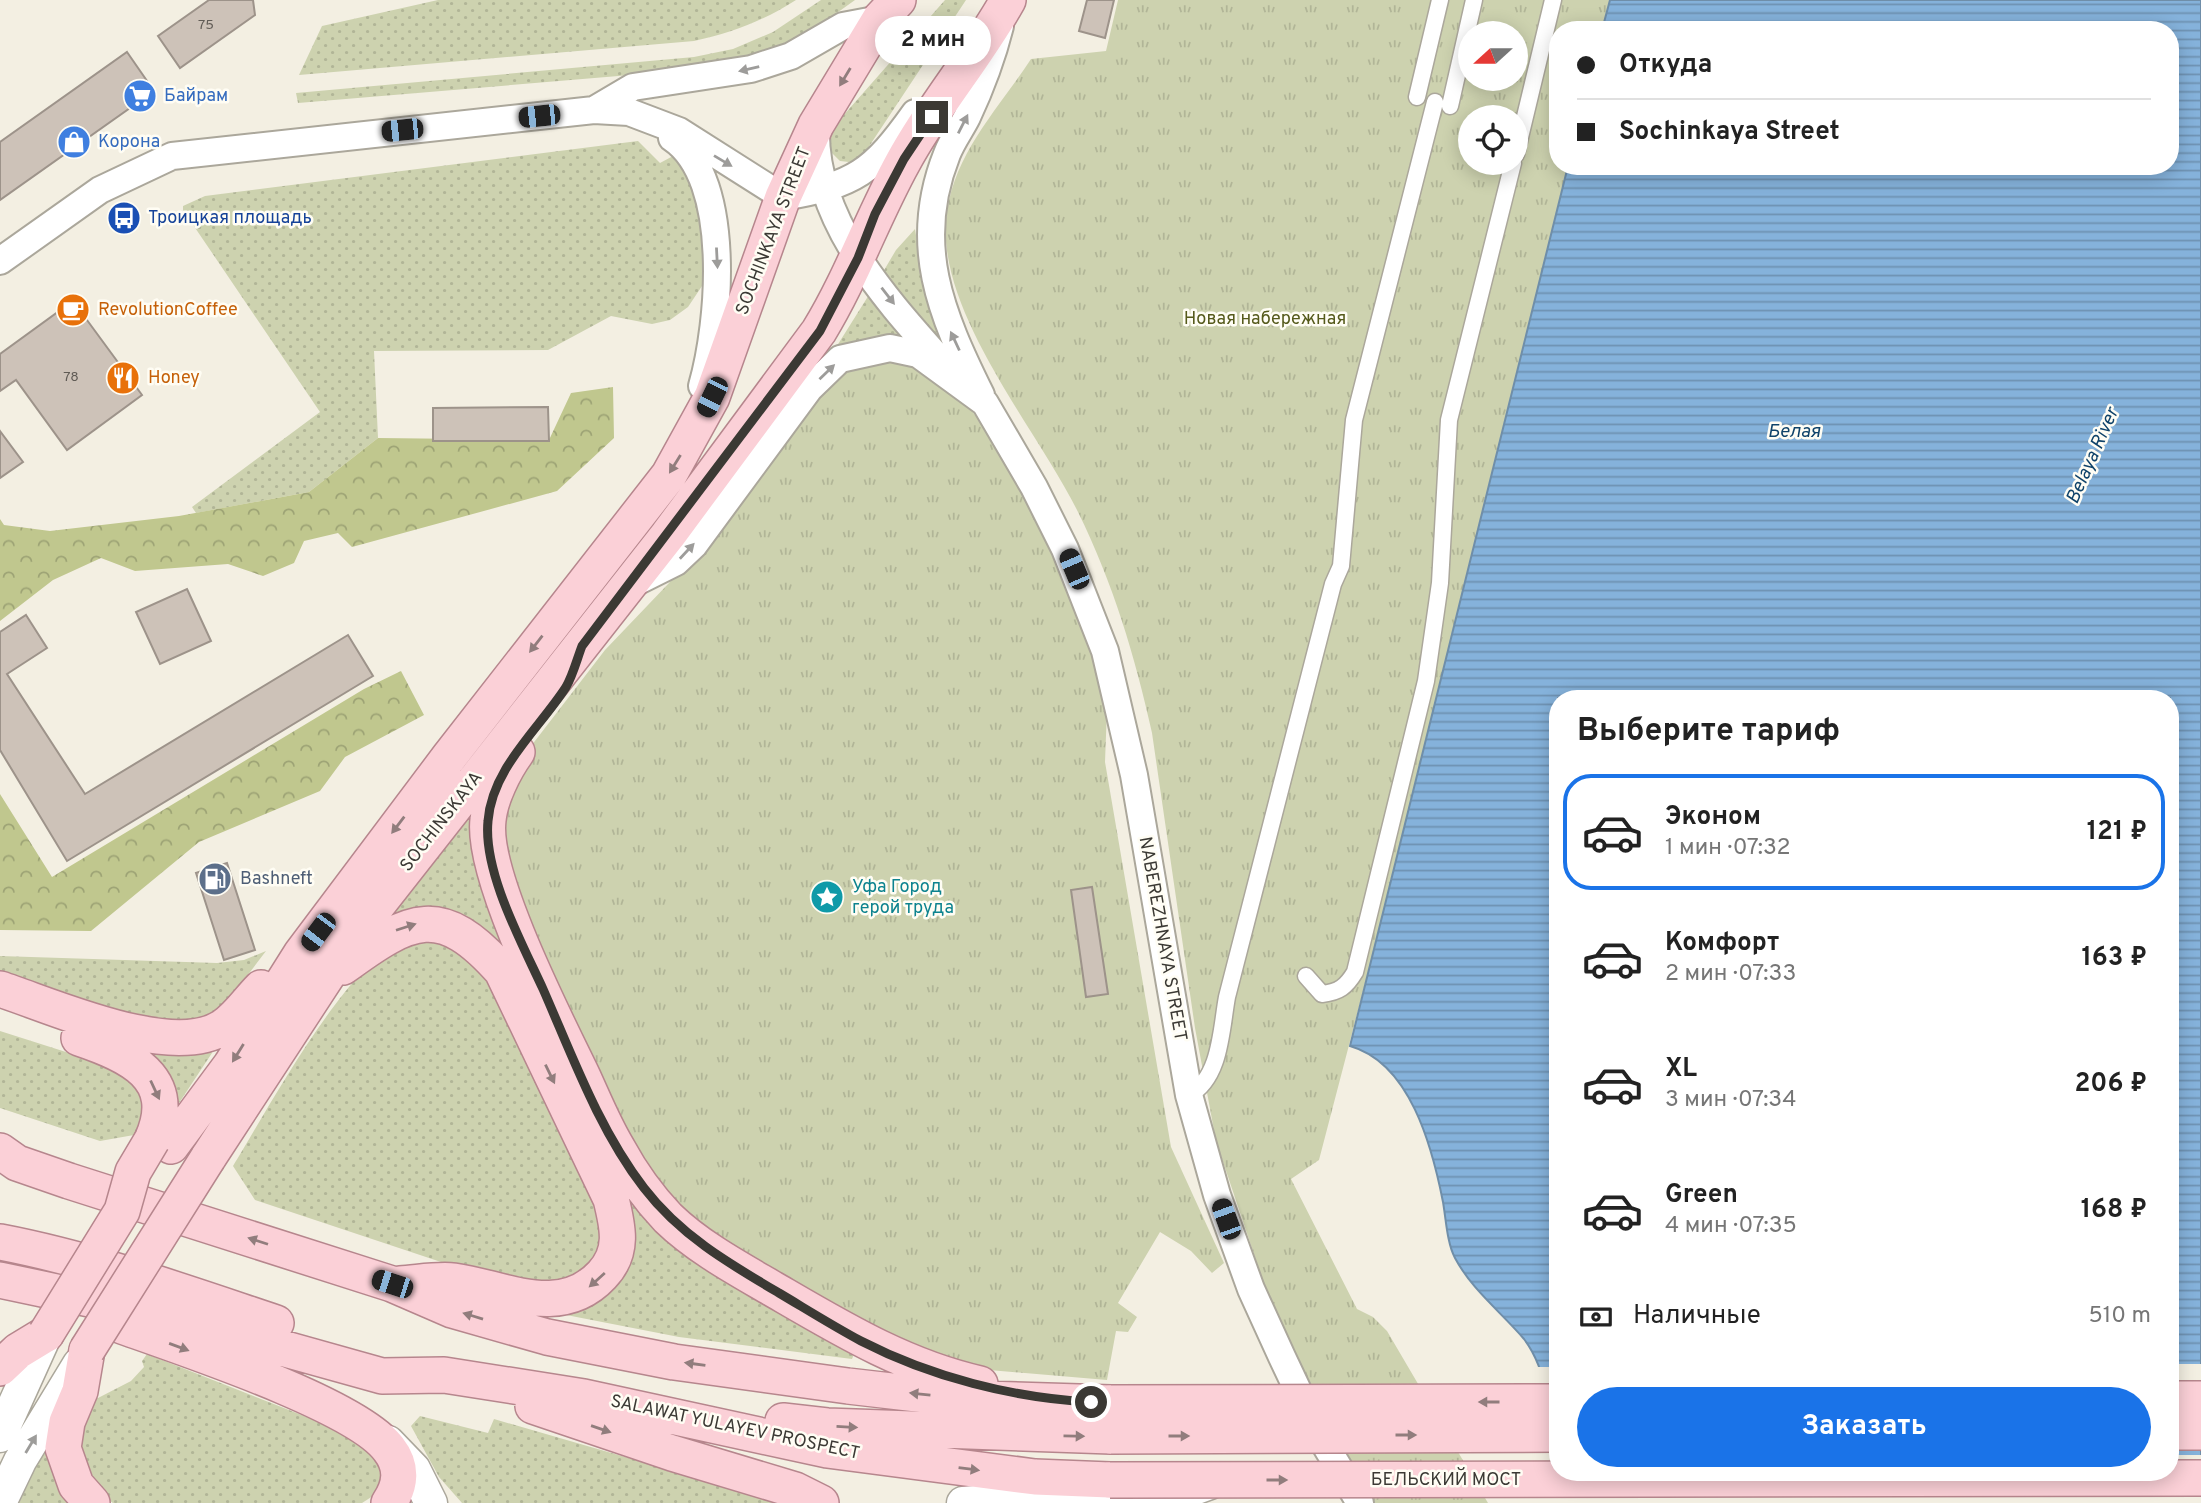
<!DOCTYPE html>
<html lang="ru">
<meta charset="utf-8">
<style>
:root{--surface:#fff;--page:#f6f6f6;--text:#222;--muted:#767676;--line:#e0e0e0;--accent:#1a73e8}
body{margin:0;font-family:Overpass,sans-serif;background:var(--page);color:var(--text);height:100vh;display:flex;flex-direction:column;font-size:26px;white-space:nowrap}
*{box-sizing:border-box;margin:0}
p{font-size:23px;color:var(--muted)}
.icon{flex:none;width:38px;height:38px;fill:none;stroke:currentColor;stroke-width:2;stroke-linecap:round;stroke-linejoin:round}
.map{position:relative;flex:1;overflow:hidden}
.side{position:absolute;left:1549px;top:690px;width:630px;height:791px;display:flex;flex-direction:column;background:var(--surface);border-radius:28px;box-shadow:0 4px 18px #0003}
.side>*{flex:none}
.hud{position:absolute;left:1549px;top:21px;width:630px;height:154px;border-radius:28px;box-shadow:0 4px 18px #0003;display:grid;align-content:center;height:154px;padding:0 28px;background:var(--surface)}
.needle{width:46px;rotate:249deg}
.controls{position:absolute;left:1458px;top:21px;display:grid;gap:14px}
.controls a{display:grid;place-items:center;width:70px;height:70px;border-radius:50%;background:var(--surface);box-shadow:0 4px 18px #0003;font-size:35px}
.end{position:absolute;width:32px;height:32px;margin:-16px;border:9px solid #3b3934;background:#fff;box-shadow:0 0 0 4px #fff}
.from{border-radius:50%}
.bubble{position:absolute;height:49px;border-radius:24px;background:var(--surface);box-shadow:0 4px 18px #0003;font-size:23px;font-weight:700;line-height:49px;text-align:center}
.car{position:absolute;width:21px;height:42px;margin:-21px -10px;border-radius:9px;box-shadow:0 0 5px 2px #0007;background:linear-gradient(#222 24%,#8ab4d8 0 40%,#222 0 76%,#8ab4d8 0 86%,#222 0)}
.hud b{display:flex;align-items:center;gap:24px;height:66px;font-size:26px}
.hud b+b{border-top:2px solid var(--line)}
.hud i{width:18px;height:18px;background:var(--text)}
ul{padding:0;list-style:none}
li{display:flex;align-items:center;gap:21px;height:116px;margin:0 14px 10px;padding:0 14px;border:4px solid transparent;border-radius:28px}
li div{flex:1}
li b{display:block;font-size:26px}
li em{font-style:normal;font-weight:700}
li.current{border-color:var(--accent)}
li>.icon{width:63px;height:63px;stroke-width:1.5}
h2{padding:0 28px;font-size:32px;line-height:84px}
.pay{display:flex;align-items:center;gap:18px;height:77px;padding:0 28px;font-size:26px}
.pay p{margin-inline-start:auto}
.cta{display:flex;gap:14px;margin-top:auto;padding:14px 28px}
.cta a{flex:1;height:80px;border-radius:42px;background:var(--accent);color:#fff;font-size:28px;font-weight:700;line-height:80px;text-align:center}
.map>svg:first-child{display:block}
.grass{fill:url(#grass-dots)}
.forest{fill:url(#forest-crowns)}
.park{fill:url(#park-tufts);fill-rule:evenodd}
.water{fill:url(#water-rules);stroke:#6f8ea9;stroke-width:2;fill-rule:evenodd}
.pier{fill:#f3efe2}
.building{fill:#cdc2b8;stroke:#9d938a;stroke-width:2}
.lines{fill:none;stroke-linecap:round;stroke-linejoin:round}
.pedestrian-casing{stroke:#aba79b;stroke-width:19}
.tertiary-casing{stroke:#aba79b;stroke-width:30}
.secondary-casing{stroke:#aba79b;stroke-width:35}
.primary-casing{stroke:#b6868d;stroke-width:38}
.pedestrian{stroke:#fff;stroke-width:16}
.tertiary{stroke:#fff;stroke-width:26}
.secondary{stroke:#fff;stroke-width:32}
.primary{stroke:#fbd0d7;stroke-width:35}
.primary-bridge-casing{stroke:#b6868d;stroke-width:38;stroke-linecap:butt}
.primary-bridge{stroke:#fbd0d7;stroke-width:35}
.oneway{fill:#9d9c9a}
.oneway2{fill:#917d7d}
.route{stroke:#3b3934;stroke-width:9}
.labels{text-anchor:middle;dominant-baseline:central;stroke-width:5;stroke-linejoin:round;paint-order:stroke}
.number-label{font-size:14px;fill:#605b55}
.shop-label{font-size:18px;fill:#366cbe;stroke:#fffdf4;text-anchor:start}
.transit-label{font-size:18px;fill:#164399;stroke:#fffdf4;text-anchor:start}
.street-label{font-size:18px;fill:#3b3934;stroke:#fffdf4}
.food-label{font-size:18px;fill:#c56008;stroke:#fffdf4;text-anchor:start}
.park-label{font-size:18px;fill:#555a1b;stroke:#fffdf4}
.service-label{font-size:18px;fill:#4e5e75;stroke:#fffdf4;text-anchor:start}
.culture-label{font-size:18px;fill:#0d838f;stroke:#fffdf4;text-anchor:start}
.water-label{font-size:19px;font-style:italic;fill:#0f436a;stroke:#fffdf4}
</style>
<div class="map">
<svg width="2201" height="1503" viewBox="0 0 2201 1503">
<defs>
<pattern id="grass-dots" width="8" height="8" patternUnits="userSpaceOnUse" patternTransform="scale(1.75)"><rect width="8" height="8" fill="#cdd2af"/><path d="M2 2h.1M6 6h.1" fill="none" stroke="#b1b597" stroke-width="1.8" stroke-linecap="round"/></pattern>
<pattern id="forest-crowns" width="20" height="18" patternUnits="userSpaceOnUse" patternTransform="scale(1.75)"><rect width="20" height="18" fill="#c0c78e"/><path d="M2 6a3 3 0 1 1 6 0M12 15a3 3 0 1 1 6 0" fill="none" stroke="#9da375"/></pattern>
<pattern id="park-tufts" width="24" height="20" patternUnits="userSpaceOnUse" patternTransform="scale(1.75)"><rect width="24" height="20" fill="#cdd2af"/><path d="M3 7l-1-3M5 7V3M7 7l1-3M15 17l-1-3M17 17v-4M19 17l1-3" fill="none" stroke="#b1b597"/></pattern>
<pattern id="water-rules" width="6" height="5" patternUnits="userSpaceOnUse" patternTransform="scale(1.75)"><rect width="6" height="5" fill="#85b2db"/><path d="M0 2.5h6" fill="none" stroke="#6e92b2"/></pattern>
</defs>
<rect width="100%" height="100%" fill="#f3efe2"/>
<path class="grass" d="M438,0H796C763,21 732,33 694,41L299,75L322,26Z
M821,0H855L820,25L780,46L738,62L666,72L298,103L296,93L694,57L733,49L773,32Z
M945,0H966L862,157L849,162L840,161L828,149L827,134Z
M638,141L660,163L673,156L694,184L707,255L704,283L688,307L670,320L652,324L611,316L548,350L374,351L378,438L309,492L196,513L192,507L320,412L183,210V206L205,196Z
M915,229L923,279L950,354L883,272L896,250Z
M872,290L914,341L835,349Z
M483,790L520,972L390,917Z
M444,940L490,978L606,1229L597,1263L552,1290L459,1268L255,1200L233,1166C265,1114 346,963 401,943C413,939 431,941 444,940Z
M266,951L228,1001L213,1014L196,1022L148,1023L0,978V956L217,963L244,960Z
M0,1031L113,1067L144,1093L142,1123L134,1135L100,1141L0,1108Z
M210,1050L212,1053L177,1106L168,1076L151,1053L185,1055Z
M622,1190L854,1354L852,1359L679,1337L556,1313L581,1308Z
M147,1354L327,1425L368,1447L384,1471L376,1494L362,1503H113C90,1487 70,1450 80,1421C83,1413 88,1404 92,1396L98,1398L131,1381L144,1367L142,1361Z
M420,1416L488,1433L494,1419L784,1503H462L439,1477L411,1426Z
M45,1448L50,1450L72,1503H19Z"/>
<path class="forest" d="M613,387L614,438L557,491L352,547L338,533L304,541L294,563L263,576L228,564L135,571L101,558L53,580L0,621V519L4,525L50,531L179,516L309,492L378,438L549,440L571,393Z
M401,671L424,715L345,757L320,791L199,842L91,931L0,930V794L52,877L364,689Z"/>
<path class="park" d="M1118,0H1610L1602,30H1558V166H1568L1366,980L1319,1160L1291,1179L1357,1309L1373,1317L1387,1331L1488,1503H1373L1293,1350L1262,1278L1216,1141L1195,1028L1152,733C1135,656 1113,583 1078,512C1037,429 939,315 946,221C951,156 997,111 1031,59L1106,51ZM1470,33H1516V79H1470ZM1470,117H1516V163H1470Z
M886,359L909,362L966,403L993,439L1030,503L1078,608L1097,667L1107,709L1105,762L1171,1147L1224,1263L1212,1273L1191,1251L1160,1232L1118,1303L1137,1317L1128,1332L1116,1331L1107,1380L954,1367L901,1350L711,1240L649,1178L534,941L499,840L518,763L605,650L669,583L839,373Z"/>
<path class="water" d="M1610,0H2201V1503H1560C1554,1454 1555,1379 1524,1339C1501,1312 1472,1290 1455,1258C1447,1243 1446,1219 1443,1202C1432,1146 1410,1063 1350,1046L1568,166H2170V30H1602ZM1558,698H2170V1472H1558Z"/>
<path class="pier" d="M2170,1364H2201V1448H2170Z
M1534,1367H1557V1451L1543,1386Z
M2170,1455H2201V1503H1556L1551,1458H1557L1558,1472H2170Z"/>
<path class="building" d="M209,0H253L255,15L180,68L158,36Z
M1087,0H1114L1105,38L1079,31Z
M127,52L154,91L0,200V142Z
M73,301L142,395L67,450L16,380L0,391V354Z
M548,407L549,441H433V408Z
M0,431L23,462L0,478Z
M187,589L211,641L160,664L136,612Z
M26,615L47,648L7,674L85,794L348,635L373,676L67,861L0,750V632Z
M227,863L255,950L224,960L196,873Z
M1092,887L1108,994L1086,997L1071,890Z"/>
<g class="lines">
<defs>
<path id="pedestrian" d="M1417,97L1440,0
M1450,106L1474,0
M1516,154L1553,0
M1306,976L1322,994C1339,992 1346,987 1355,972L1426,681L1440,583L1449,420L1513,163
M1189,1095C1221,1078 1221,1029 1227,997L1333,584L1341,566L1354,420L1435,102"/>
<path id="tertiary" d="M594,110L633,87L751,69L791,56L843,26L880,19
M816,129C814,220 884,297 941,361
M672,138C733,179 720,324 702,386
M0,261L100,190L172,156L594,110L629,112L679,131L783,197C855,185 873,172 915,113
M981,395C941,314 911,244 947,154C952,141 961,129 967,117C981,87 992,58 1000,26
M634,583L676,562L694,545L809,389L840,359L890,348L918,354L985,403L1034,487L1065,549L1105,651L1134,775L1189,1095L1217,1195L1251,1289L1282,1357L1318,1433L1360,1503"/>
<path id="secondary" d="M0,1436L46,1334
M388,1442L414,1469L431,1503
M0,1503L20,1461L79,1364
M963,1503L1036,1497L1164,1500L1210,1483"/>
<path id="primary" d="M517,752C504,770 490,798 488,820C481,876 557,1023 583,1077C594,1101 604,1126 618,1149C631,1173 649,1198 668,1218C698,1247 737,1268 773,1289C840,1328 904,1367 980,1384
M343,967C411,917 441,902 502,971L611,1199C618,1227 624,1252 602,1275C560,1320 504,1288 454,1281C437,1279 417,1283 400,1284
M0,989C55,1007 172,1060 223,1027C239,1016 248,1001 261,988
M79,1038C129,1055 180,1077 152,1140
M171,1146L231,1065L301,954L449,757L669,475L712,397L783,197L816,125L880,19L898,0
M0,1151L17,1163L69,1181L392,1284L452,1310L547,1337L674,1362L848,1386L952,1398L1111,1403
M208,1158L353,936L668,535L819,331C852,277 872,218 903,162C933,106 977,56 1008,0
M0,1242C94,1260 186,1293 276,1323
M0,1280L160,1314L382,1376L444,1375L584,1397L827,1450L1035,1477L1110,1480
M111,1322C171,1344 355,1403 389,1449C403,1467 401,1485 389,1503
M87,1350L80,1391L67,1422L63,1448L76,1485L92,1503
M0,1368L18,1351L46,1334
M2170,1399H2201
M533,1406L672,1453L795,1490L821,1503
M783,1421L827,1426L1111,1436
M2170,1432H2201"/>
</defs>
<use href="#pedestrian" class="pedestrian-casing"/>
<use href="#tertiary" class="tertiary-casing"/>
<use href="#secondary" class="secondary-casing"/>
<use href="#primary" class="primary-casing"/>
<use href="#pedestrian" class="pedestrian"/>
<use href="#tertiary" class="tertiary"/>
<use href="#secondary" class="secondary"/>
<use href="#primary" class="primary"/>
<defs>
<path id="primary-bridge" d="M46,1334L122,1211L133,1172L152,1140
M87,1350L208,1158
M1111,1403L1558,1402
M1111,1436L1558,1434
M1110,1480L2201,1478"/>
</defs>
<use href="#primary-bridge" class="primary-bridge-casing"/>
<use href="#primary-bridge" class="primary-bridge"/>
</g>
<defs><path id="oneway-solid" d="M-6-.8H1V-3.2L6.5 0L1 3.2V.8H-6Z" transform="scale(1.75)"/></defs>
<g class="oneway">
<use href="#oneway-solid" transform="translate(749 69) rotate(167)"/>
<use href="#oneway-solid" transform="translate(963 124) rotate(-63)"/>
<use href="#oneway-solid" transform="translate(723 161) rotate(31)"/>
<use href="#oneway-solid" transform="translate(717 258) rotate(87)"/>
<use href="#oneway-solid" transform="translate(888 296) rotate(52)"/>
<use href="#oneway-solid" transform="translate(955 341) rotate(-115)"/>
<use href="#oneway-solid" transform="translate(827 372) rotate(-44)"/>
<use href="#oneway-solid" transform="translate(687 551) rotate(-47)"/>
<use href="#oneway-solid" transform="translate(31 1444) rotate(-59)"/>
</g>
<g class="oneway2">
<use href="#oneway-solid" transform="translate(845 77) rotate(121)"/>
<use href="#oneway-solid" transform="translate(675 464) rotate(122)"/>
<use href="#oneway-solid" transform="translate(536 644) rotate(128)"/>
<use href="#oneway-solid" transform="translate(398 825) rotate(127)"/>
<use href="#oneway-solid" transform="translate(406 927) rotate(-18)"/>
<use href="#oneway-solid" transform="translate(238 1053) rotate(122)"/>
<use href="#oneway-solid" transform="translate(550 1074) rotate(64)"/>
<use href="#oneway-solid" transform="translate(155 1090) rotate(65)"/>
<use href="#oneway-solid" transform="translate(258 1241) rotate(-162)"/>
<use href="#oneway-solid" transform="translate(597 1280) rotate(138)"/>
<use href="#oneway-solid" transform="translate(473 1316) rotate(-163)"/>
<use href="#oneway-solid" transform="translate(179 1347) rotate(20)"/>
<use href="#oneway-solid" transform="translate(695 1364) rotate(-172)"/>
<use href="#oneway-solid" transform="translate(920 1394) rotate(-174)"/>
<use href="#oneway-solid" transform="translate(1489 1402) rotate(180)"/>
<use href="#oneway-solid" transform="translate(847 1427) rotate(3)"/>
<use href="#oneway-solid" transform="translate(601 1429) rotate(19)"/>
<use href="#oneway-solid" transform="translate(1406 1435)"/>
<use href="#oneway-solid" transform="translate(1074 1436) rotate(1)"/>
<use href="#oneway-solid" transform="translate(1179 1436)"/>
<use href="#oneway-solid" transform="translate(969 1469) rotate(7)"/>
<use href="#oneway-solid" transform="translate(1277 1480)"/>
</g>
<g class="lines">
<path class="route" d="M932,117L904,159L875,214L858,258L820,331L582,646C577,659 573,675 566,687C539,729 492,768 488,821C483,872 522,943 543,989C572,1055 599,1130 644,1188C680,1235 728,1263 779,1293C806,1309 833,1326 861,1341C931,1377 1013,1398 1091,1402"/>
</g>
<defs>
<symbol id="supermarket-disc" viewBox="-11 -11 22 22"><circle r="9.5" fill="#3f7fe0" stroke="#fffdf4"/><path d="M-6-5.5h2.5l.6 2H6L4.5 2H-2.5L-4.4-4H-6ZM-1.5 3.2a1.3 1.3 0 1 0 .1 0ZM3 3.2a1.3 1.3 0 1 0 .1 0Z" fill="#fff"/></symbol>
<symbol id="shop-disc" viewBox="-11 -11 22 22"><circle r="9.5" fill="#3f7fe0" stroke="#fffdf4"/><path d="M-5-2.5h2.3a2.7 3.5 0 0 1 5.4 0H5L5.5 6h-11ZM-1.5-2.5h3a1.5 2.3 0 0 0-3 0Z" fill="#fff"/></symbol>
<symbol id="bus-disc" viewBox="-11 -11 22 22"><circle r="9.5" fill="#1a4fb4" stroke="#fffdf4"/><path d="M-5-6H5V4H4V6H2V4H-2V6H-4V4H-5ZM-3.5-4V0h7V-4ZM-3.5 1.2v1.5H-2V1.2ZM2 1.2v1.5H3.5V1.2Z" fill="#fff"/></symbol>
<symbol id="cafe-disc" viewBox="-11 -11 22 22"><circle r="9.5" fill="#e8710a" stroke="#fffdf4"/><path d="M-5.5-4.5H6V0H3Q3 3.5 0 3.5H-2.5Q-5.5 3.5-5.5 0ZM3-3.2v2h1.7v-2ZM-6 4.5H4V6H-6Z" fill="#fff"/></symbol>
<symbol id="restaurant-disc" viewBox="-11 -11 22 22"><circle r="9.5" fill="#e8710a" stroke="#fffdf4"/><path d="M-5-6h1v4h1v-4h1v4h1v-4h1v5L-1.5 .5V6h-2V.5L-5-1ZM5-6V6H3V1.5H1.5Q1.5-4 5-6Z" fill="#fff"/></symbol>
<symbol id="fuel-disc" viewBox="-11 -11 22 22"><circle r="9.5" fill="#5c6f8a" stroke="#fffdf4"/><path d="M-5.5-6h7V0h2V4h1.3V-2.5L3-4.5l.8-.8L6-3V5H2.5V1h-1V6h-7ZM-4.2-4.7v3.2H.2V-4.7Z" fill="#fff"/></symbol>
<symbol id="sight-disc" viewBox="-11 -11 22 22"><circle r="9.5" fill="#0f9aa8" stroke="#fffdf4"/><path d="M0-6L1.8-2.2L6-1.7L2.9 1.2L3.7 5.4L0 3.3L-3.7 5.4L-2.9 1.2L-6-1.7L-1.8-2.2Z" fill="#fff"/></symbol>
</defs>
<g fill-rule="evenodd">
<use href="#supermarket-disc" x="121" y="77" width="38" height="38"/>
<use href="#shop-disc" x="55" y="123" width="38" height="38"/>
<use href="#bus-disc" x="105" y="199" width="38" height="38"/>
<use href="#cafe-disc" x="54" y="291" width="38" height="38"/>
<use href="#restaurant-disc" x="104" y="359" width="38" height="38"/>
<use href="#fuel-disc" x="196" y="860" width="38" height="38"/>
<use href="#sight-disc" x="808" y="878" width="38" height="38"/>
</g>
<g class="labels">
<g class="number-label">
<text x="206" y="25">75</text>
<text x="71" y="377">78</text>
</g>
<g class="shop-label">
<text x="164" y="96">Байрам</text>
<text x="98" y="142">Корона</text>
</g>
<g class="transit-label">
<text x="148" y="218">Троицкая площадь</text>
</g>
<g class="street-label">
<text transform="translate(774 231) rotate(-69)">SOCHINKAYA STREET</text>
<text transform="translate(442 822) rotate(-52)">SOCHINSKAYA</text>
<text transform="translate(1162 939) rotate(80)">NABEREZHNAYA STREET</text>
<text transform="translate(735 1428) rotate(12)">SALAWAT YULAYEV PROSPECT</text>
<text x="1446" y="1480">БЕЛЬСКИЙ МОСТ</text>
</g>
<g class="food-label">
<text x="98" y="310">RevolutionCoffee</text>
<text x="148" y="378">Honey</text>
</g>
<g class="park-label">
<text x="1265" y="319">Новая набережная</text>
</g>
<g class="service-label">
<text x="240" y="879">Bashneft</text>
</g>
<g class="culture-label">
<text x="852" y="887">Уфа Город<tspan x="852" dy="21">герой труда</tspan></text>
</g>
<g class="water-label">
<text x="1794" y="432">Белая</text>
<text transform="translate(2093 456) rotate(-66)">Belaya River</text>
</g>
</g>
</svg>
<div class="controls">
<a><svg class="needle" viewBox="-14 -14 28 28"><path d="M0-13l5 13h-10z" fill="#e53935"/><path d="M0 13l5-13h-10z" fill="#767676"/></svg></a>
<a><svg class="icon" aria-label="locate" viewBox="0 0 24 24"><circle cx="12" cy="12" r="6"/><path d="M12 2v4M12 18v4M2 12h4M18 12h4"/></svg></a>
</div>
<i class="end from" style="left:1091px;top:1402px"></i>
<i class="end" style="left:932px;top:117px"></i>
<div class="bubble" style="left:875px;top:16px;width:116px">2 мин</div>
<i class="car" style="left:539px;top:116px;rotate:264deg"></i>
<i class="car" style="left:402px;top:130px;rotate:264deg"></i>
<i class="car" style="left:712px;top:397px;rotate:206deg"></i>
<i class="car" style="left:1074px;top:569px;rotate:337deg"></i>
<i class="car" style="left:318px;top:932px;rotate:217deg"></i>
<i class="car" style="left:1226px;top:1219px;rotate:340deg"></i>
<i class="car" style="left:392px;top:1284px;rotate:288deg"></i>
<div class="hud">
<b><i class="from"></i>Откуда</b>
<b><i></i>Sochinkaya Street</b>
</div>
<section class="side">
<h2>Выберите тариф</h2>
<ul>
<li class="current"><svg class="icon" aria-label="car" viewBox="0 0 24 24"><path d="M5 17H2v-5l4-1 3-4h7l3 4 3 1v5h-3M9 17h6M6 11h13"/><circle cx="7" cy="17" r="2"/><circle cx="17" cy="17" r="2"/></svg><div><b>Эконом</b><p>1 мин · 07:32</p></div><em>121 ₽</em></li>
<li><svg class="icon" aria-label="car" viewBox="0 0 24 24"><path d="M5 17H2v-5l4-1 3-4h7l3 4 3 1v5h-3M9 17h6M6 11h13"/><circle cx="7" cy="17" r="2"/><circle cx="17" cy="17" r="2"/></svg><div><b>Комфорт</b><p>2 мин · 07:33</p></div><em>163 ₽</em></li>
<li><svg class="icon" aria-label="car" viewBox="0 0 24 24"><path d="M5 17H2v-5l4-1 3-4h7l3 4 3 1v5h-3M9 17h6M6 11h13"/><circle cx="7" cy="17" r="2"/><circle cx="17" cy="17" r="2"/></svg><div><b>XL</b><p>3 мин · 07:34</p></div><em>206 ₽</em></li>
<li><svg class="icon" aria-label="car" viewBox="0 0 24 24"><path d="M5 17H2v-5l4-1 3-4h7l3 4 3 1v5h-3M9 17h6M6 11h13"/><circle cx="7" cy="17" r="2"/><circle cx="17" cy="17" r="2"/></svg><div><b>Green</b><p>4 мин · 07:35</p></div><em>168 ₽</em></li>
</ul>
<div class="pay"><svg class="icon" aria-label="cash" viewBox="0 0 24 24"><path d="M3 7h18v10H3z"/><circle cx="12" cy="12" r="2"/></svg>Наличные<p>510 m</p></div>
<div class="cta"><a>Заказать</a></div>
</section>
</div>
